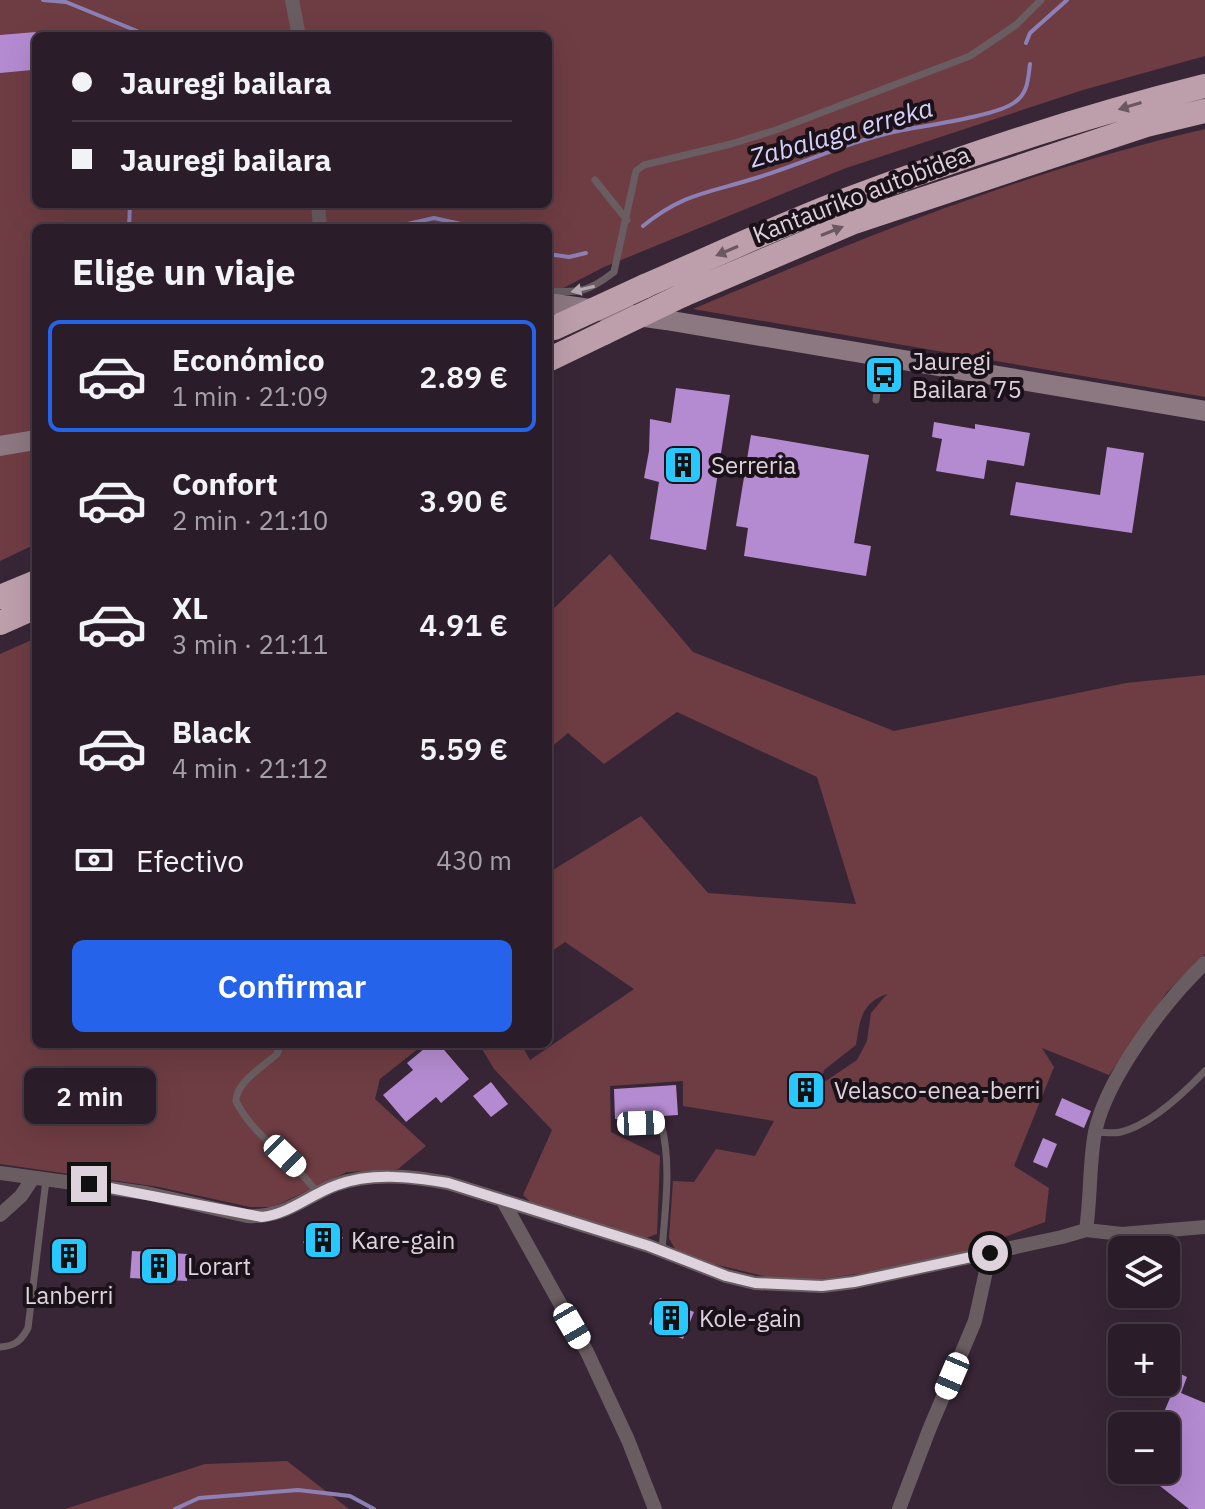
<!DOCTYPE html>
<html lang="es">
<meta charset="utf-8">
<style>
:root{--surface:#2a1c28;--page:#322530;--text:#f1f3f6;--muted:#a5a1a8;--line:#463a45;--accent:#2563eb}
body{margin:0;font-family:"IBM Plex Sans",sans-serif;background:var(--page);color:var(--text);height:100vh;display:flex;flex-direction:column;font-size:30px;white-space:nowrap}
*{box-sizing:border-box;margin:0}
p{font-size:26px;color:var(--muted)}
.icon{flex:none;width:44px;height:44px;fill:none;stroke:currentColor;stroke-width:2;stroke-linecap:round;stroke-linejoin:round}
.map{position:relative;flex:1;overflow:hidden}
.sheet{position:absolute;left:32px;top:224px;width:520px;height:824px;display:flex;flex-direction:column;background:var(--surface);border-radius:12px;box-shadow:0 8px 32px #0002,0 0 0 2px var(--line)}
.sheet>*{flex:none}
.top-card{position:absolute;left:32px;top:32px;width:520px;height:176px;border-radius:12px;box-shadow:0 8px 32px #0002,0 0 0 2px var(--line);display:grid;align-content:center;height:176px;padding:0 40px;background:var(--surface)}
.fabs{position:absolute;left:1108px;top:1236px;display:grid;gap:16px}
.fabs a{display:grid;place-items:center;width:72px;height:72px;border-radius:12px;background:var(--surface);box-shadow:0 8px 32px #0002,0 0 0 2px var(--line);font-size:40px}
.end{position:absolute;width:36px;height:36px;margin:-18px;border:10px solid #ded2dc;background:#111;box-shadow:0 0 0 4px #111}
.from{border-radius:50%}
.bubble{position:absolute;height:56px;border-radius:12px;background:var(--surface);box-shadow:0 8px 32px #0002,0 0 0 2px var(--line);font-size:26px;font-weight:600;line-height:56px;text-align:center}
.car{position:absolute;width:24px;height:48px;margin:-24px -12px;border-radius:10px;box-shadow:0 0 6px 2px #0007;background:linear-gradient(#fff 24%,#345 0 40%,#fff 0 76%,#345 0 86%,#fff 0)}
.top-card b{display:flex;align-items:center;gap:28px;height:76px;font-size:30px}
.top-card b+b{border-top:2px solid var(--line)}
.top-card i{width:20px;height:20px;background:var(--text)}
ul{padding:0;list-style:none}
li{display:flex;align-items:center;gap:24px;height:112px;margin:0 16px 12px;padding:0 24px;border:4px solid transparent;border-radius:12px}
li div{flex:1}
li b{display:block;font-size:30px}
li em{font-style:normal;font-weight:600}
li.active{border-color:var(--accent)}
li>.icon{width:72px;height:72px;stroke-width:1.5}
h2{padding:0 40px;font-size:36px;line-height:96px}
.pay{display:flex;align-items:center;gap:20px;height:88px;padding:0 40px;font-size:30px}
.pay p{margin-inline-start:auto}
.primary-button{display:flex;gap:16px;margin-top:auto;padding:16px 40px}
.primary-button a{flex:1;height:92px;border-radius:12px;background:var(--accent);color:#fff;font-size:32px;font-weight:600;line-height:92px;text-align:center}
.map>svg:first-child{display:block}
.green{fill:#6e3d43;fill-rule:evenodd}
.lines{fill:none;stroke-linecap:round;stroke-linejoin:round}
.stream{stroke:#8c80b6;stroke-width:4}
.building{fill:#b48bd1}
.service{stroke:#6a5d62;stroke-width:7}
.minor{stroke:#6a5d62;stroke-width:14}
.secondary{stroke:#8c7880;stroke-width:20}
.motorway{stroke:#bd9fab;stroke-width:24}
.motorway-bridge{stroke:#bd9fab;stroke-width:24}
.oneway{fill:#6c5862}
.oneway2{fill:#b5a9b1}
.route{stroke:#ded2dc;stroke-width:10}
.labels{text-anchor:middle;dominant-baseline:central;stroke-width:8;stroke-linejoin:round;paint-order:stroke}
.street-label{font-size:24px;fill:#ded2dc;stroke:#1b1219}
.poi-label{font-size:24px;fill:#ded2dc;stroke:#1b1219;text-anchor:start}
.water-label{font-size:26px;font-style:italic;fill:#d5d1fa;stroke:#1b1219}
</style>
<div class="map">
<svg width="1205" height="1509" viewBox="0 0 1205 1509">
<rect width="100%" height="100%" fill="#382636"/>
<path class="green" d="M0,0H1205V56L1083,90L846,168L604,267L548,296V228H36V544L0,561ZM36,36H548V204H36Z
M1205,129V397L693,309C859,239 1029,170 1205,129Z
M610,554L693,652L894,731L1126,683L1205,675V954L1167,992L1109,1075L1042,1048L1054,1067L1014,1166L1049,1188L1045,1222L969,1250L870,1272L814,1280L767,1277L710,1263L675,1249L669,1238L673,1181L694,1182L716,1149L755,1156L774,1121L683,1106V1081L610,1086L611,1132L660,1156L657,1234L646,1238L536,1207L523,1195L552,1130L494,1069L479,1044H521L530,1060L634,989L565,942L548,954V873L641,816L708,893L856,904L817,777L677,712L604,764L568,733L548,750V614ZM887,994L871,1013L867,1041L857,1060L820,1085L824,1070L856,1045C860,1020 861,1003 887,994Z
M36,638V1044H424L380,1079L375,1099L426,1146L398,1169L347,1172L273,1207H250L159,1187L0,1164V654Z
M287,1461L349,1509H65L205,1464Z"/>
<g class="lines">
<path class="stream" d="M43,0L66,2L137,31L140,36
M1026,43L1030,33L1067,0
M643,226C685,192 710,193 759,177C805,163 850,141 898,131C922,126 998,116 1015,102C1028,93 1028,79 1030,64
M129,228L130,204
M390,228L434,218L479,228
M548,254L569,257L586,253
M175,1509L199,1498L298,1490L350,1496L374,1509"/>
</g>
<path class="building" d="M36,32V58L31,59L32,70L0,73V35Z
M676,388L730,395L706,550L650,539L659,482L644,478L649,451L650,419L671,423Z
M934,422L975,429V424L1030,433L1024,466L987,460L984,479L936,471L942,439L932,437Z
M751,435L869,455L854,543L871,546L866,576L744,556L748,528L736,526Z
M1107,447L1144,453L1132,533L1010,515L1016,482L1100,495Z
M430,1044H439L469,1079L441,1103L436,1097L406,1122L383,1095L413,1070L407,1063Z
M798,1073L817,1074L814,1092L804,1104L792,1102L798,1088L794,1087Z
M491,1082L508,1104L491,1117L473,1096Z
M676,1085L678,1115L615,1119L614,1089Z
M1062,1098L1091,1111L1084,1128L1055,1115Z
M1043,1138L1057,1144L1047,1168L1033,1162Z
M330,1221L343,1238L316,1259L303,1242L307,1239L304,1235L322,1222L325,1226Z
M85,1242L86,1269L53,1270L52,1243Z
M132,1251L188,1254L187,1281L130,1278Z
M660,1298L694,1312L683,1339L649,1324Z
M1168,1368L1187,1377L1181,1393L1205,1403V1509H1189L1140,1470H1166V1426H1158L1173,1391L1162,1384L1166,1382Z"/>
<g class="lines">
<path class="service" d="M595,180L627,220
M548,291C580,293 588,292 614,272L636,171L644,165L731,144L776,130L970,56L1016,25L1041,0
M876,400L881,359
M278,1044L279,1049L277,1054C264,1066 236,1082 236,1101C252,1136 296,1161 318,1194
M620,1124L661,1123C672,1165 665,1208 662,1251
M1095,1132C1104,1132 1113,1134 1121,1132C1150,1125 1185,1092 1205,1071
M0,1347C15,1346 21,1341 28,1328L46,1180"/>
<path class="minor" d="M292,0L299,36
M318,204L320,228
M0,1173L146,1193L247,1216C285,1218 303,1198 335,1185C371,1172 411,1176 448,1183L649,1246L726,1276L755,1283L822,1286L854,1282L1062,1237L1086,1230L1122,1234L1205,1227
M503,1201L587,1352L628,1440L655,1509
M0,1215L21,1196L33,1178
M1086,1230C1091,1197 1089,1164 1095,1132C1107,1077 1165,1001 1205,963
M899,1509L929,1430L975,1321L990,1253"/>
<path class="secondary" d="M548,303L666,320L1205,411
M0,446L36,440"/>
<path class="motorway" d="M645,286C712,257 778,226 846,200C963,156 1083,116 1205,86
M683,295L854,222L1146,125L1205,111
M548,360L604,333
M0,597L36,582
M0,623L36,607"/>
<path class="motorway-bridge" d="M554,328L645,286
M604,333L683,295"/>
</g>
<defs><path id="oneway-solid" d="M-6-.8H1V-3.2L6.5 0L1 3.2V.8H-6Z" transform="scale(2)"/></defs>
<g class="oneway">
<use href="#oneway-solid" transform="translate(1130 106) rotate(163)"/>
<use href="#oneway-solid" transform="translate(832 231) rotate(-22)"/>
<use href="#oneway-solid" transform="translate(727 251) rotate(157)"/>
</g>
<use class="oneway2" href="#oneway-solid" transform="translate(583 289) rotate(167)"/>
<g class="lines">
<path class="route" d="M89,1184L262,1217C289,1214 311,1194 337,1185C372,1172 411,1177 448,1183L649,1246L726,1276L755,1283L822,1286L854,1282L990,1253"/>
</g>
<defs>
<symbol id="bus-square" viewBox="-11 -11 22 22"><rect x="-9" y="-9" width="18" height="18" rx="4" fill="#27c8ff" stroke="#1b1219"/><path d="M-5-6H5V4H4V6H2V4H-2V6H-4V4H-5ZM-3.5-4V0h7V-4ZM-3.5 1.2v1.5H-2V1.2ZM2 1.2v1.5H3.5V1.2Z" fill="#111"/></symbol>
<symbol id="building-square" viewBox="-11 -11 22 22"><rect x="-9" y="-9" width="18" height="18" rx="4" fill="#27c8ff" stroke="#1b1219"/><path d="M-4-6H4V6H1V3H-1V6H-4ZM-2.5-4.3h1.7v1.8h-1.7ZM.8-4.3h1.7v1.8H.8ZM-2.5-1h1.7V.8h-1.7ZM.8-1h1.7V.8H.8Z" fill="#111"/></symbol>
</defs>
<g fill-rule="evenodd">
<use href="#bus-square" x="862" y="353" width="44" height="44"/>
<use href="#building-square" x="661" y="443" width="44" height="44"/>
<use href="#building-square" x="784" y="1068" width="44" height="44"/>
<use href="#building-square" x="301" y="1218" width="44" height="44"/>
<use href="#building-square" x="47" y="1234" width="44" height="44"/>
<use href="#building-square" x="137" y="1244" width="44" height="44"/>
<use href="#building-square" x="649" y="1296" width="44" height="44"/>
</g>
<g class="labels">
<g class="street-label">
<text transform="translate(861 194) rotate(-21)">Kantauriko autobidea</text>
</g>
<g class="poi-label">
<text x="912" y="361">Jauregi<tspan x="912" dy="28">Bailara 75</tspan></text>
<text x="711" y="465">Serreria</text>
<text x="834" y="1090">Velasco-enea-berri</text>
<text x="351" y="1240">Kare-gain</text>
<text x="187" y="1266">Lorart</text>
<text x="69" y="1295" text-anchor="middle">Lanberri</text>
<text x="699" y="1318">Kole-gain</text>
</g>
<g class="water-label">
<text transform="translate(841 132) rotate(-16)">Zabalaga erreka</text>
</g>
</g>
</svg>
<div class="fabs">
<a><svg class="icon" aria-label="layers" viewBox="0 0 24 24"><path d="M12 4l9 5-9 5-9-5zM3 14l9 5 9-5"/></svg></a>
<a>+</a>
<a>−</a>
</div>
<i class="end from" style="left:990px;top:1253px"></i>
<i class="end" style="left:89px;top:1184px"></i>
<div class="bubble" style="left:24px;top:1068px;width:132px">2 min</div>
<i class="car" style="left:641px;top:1123px;rotate:88deg"></i>
<i class="car" style="left:285px;top:1156px;rotate:134deg"></i>
<i class="car" style="left:572px;top:1326px;rotate:150deg"></i>
<i class="car" style="left:952px;top:1376px;rotate:203deg"></i>
<div class="top-card">
<b><i class="from"></i>Jauregi bailara</b>
<b><i></i>Jauregi bailara</b>
</div>
<section class="sheet">
<h2>Elige un viaje</h2>
<ul>
<li class="active"><svg class="icon" aria-label="car" viewBox="0 0 24 24"><path d="M5 17H2v-5l4-1 3-4h7l3 4 3 1v5h-3M9 17h6M6 11h13"/><circle cx="7" cy="17" r="2"/><circle cx="17" cy="17" r="2"/></svg><div><b>Económico</b><p>1 min · 21:09</p></div><em>2.89 €</em></li>
<li><svg class="icon" aria-label="car" viewBox="0 0 24 24"><path d="M5 17H2v-5l4-1 3-4h7l3 4 3 1v5h-3M9 17h6M6 11h13"/><circle cx="7" cy="17" r="2"/><circle cx="17" cy="17" r="2"/></svg><div><b>Confort</b><p>2 min · 21:10</p></div><em>3.90 €</em></li>
<li><svg class="icon" aria-label="car" viewBox="0 0 24 24"><path d="M5 17H2v-5l4-1 3-4h7l3 4 3 1v5h-3M9 17h6M6 11h13"/><circle cx="7" cy="17" r="2"/><circle cx="17" cy="17" r="2"/></svg><div><b>XL</b><p>3 min · 21:11</p></div><em>4.91 €</em></li>
<li><svg class="icon" aria-label="car" viewBox="0 0 24 24"><path d="M5 17H2v-5l4-1 3-4h7l3 4 3 1v5h-3M9 17h6M6 11h13"/><circle cx="7" cy="17" r="2"/><circle cx="17" cy="17" r="2"/></svg><div><b>Black</b><p>4 min · 21:12</p></div><em>5.59 €</em></li>
</ul>
<div class="pay"><svg class="icon" aria-label="cash" viewBox="0 0 24 24"><path d="M3 7h18v10H3z"/><circle cx="12" cy="12" r="2"/></svg>Efectivo<p>430 m</p></div>
<div class="primary-button"><a>Confirmar</a></div>
</section>
</div>
